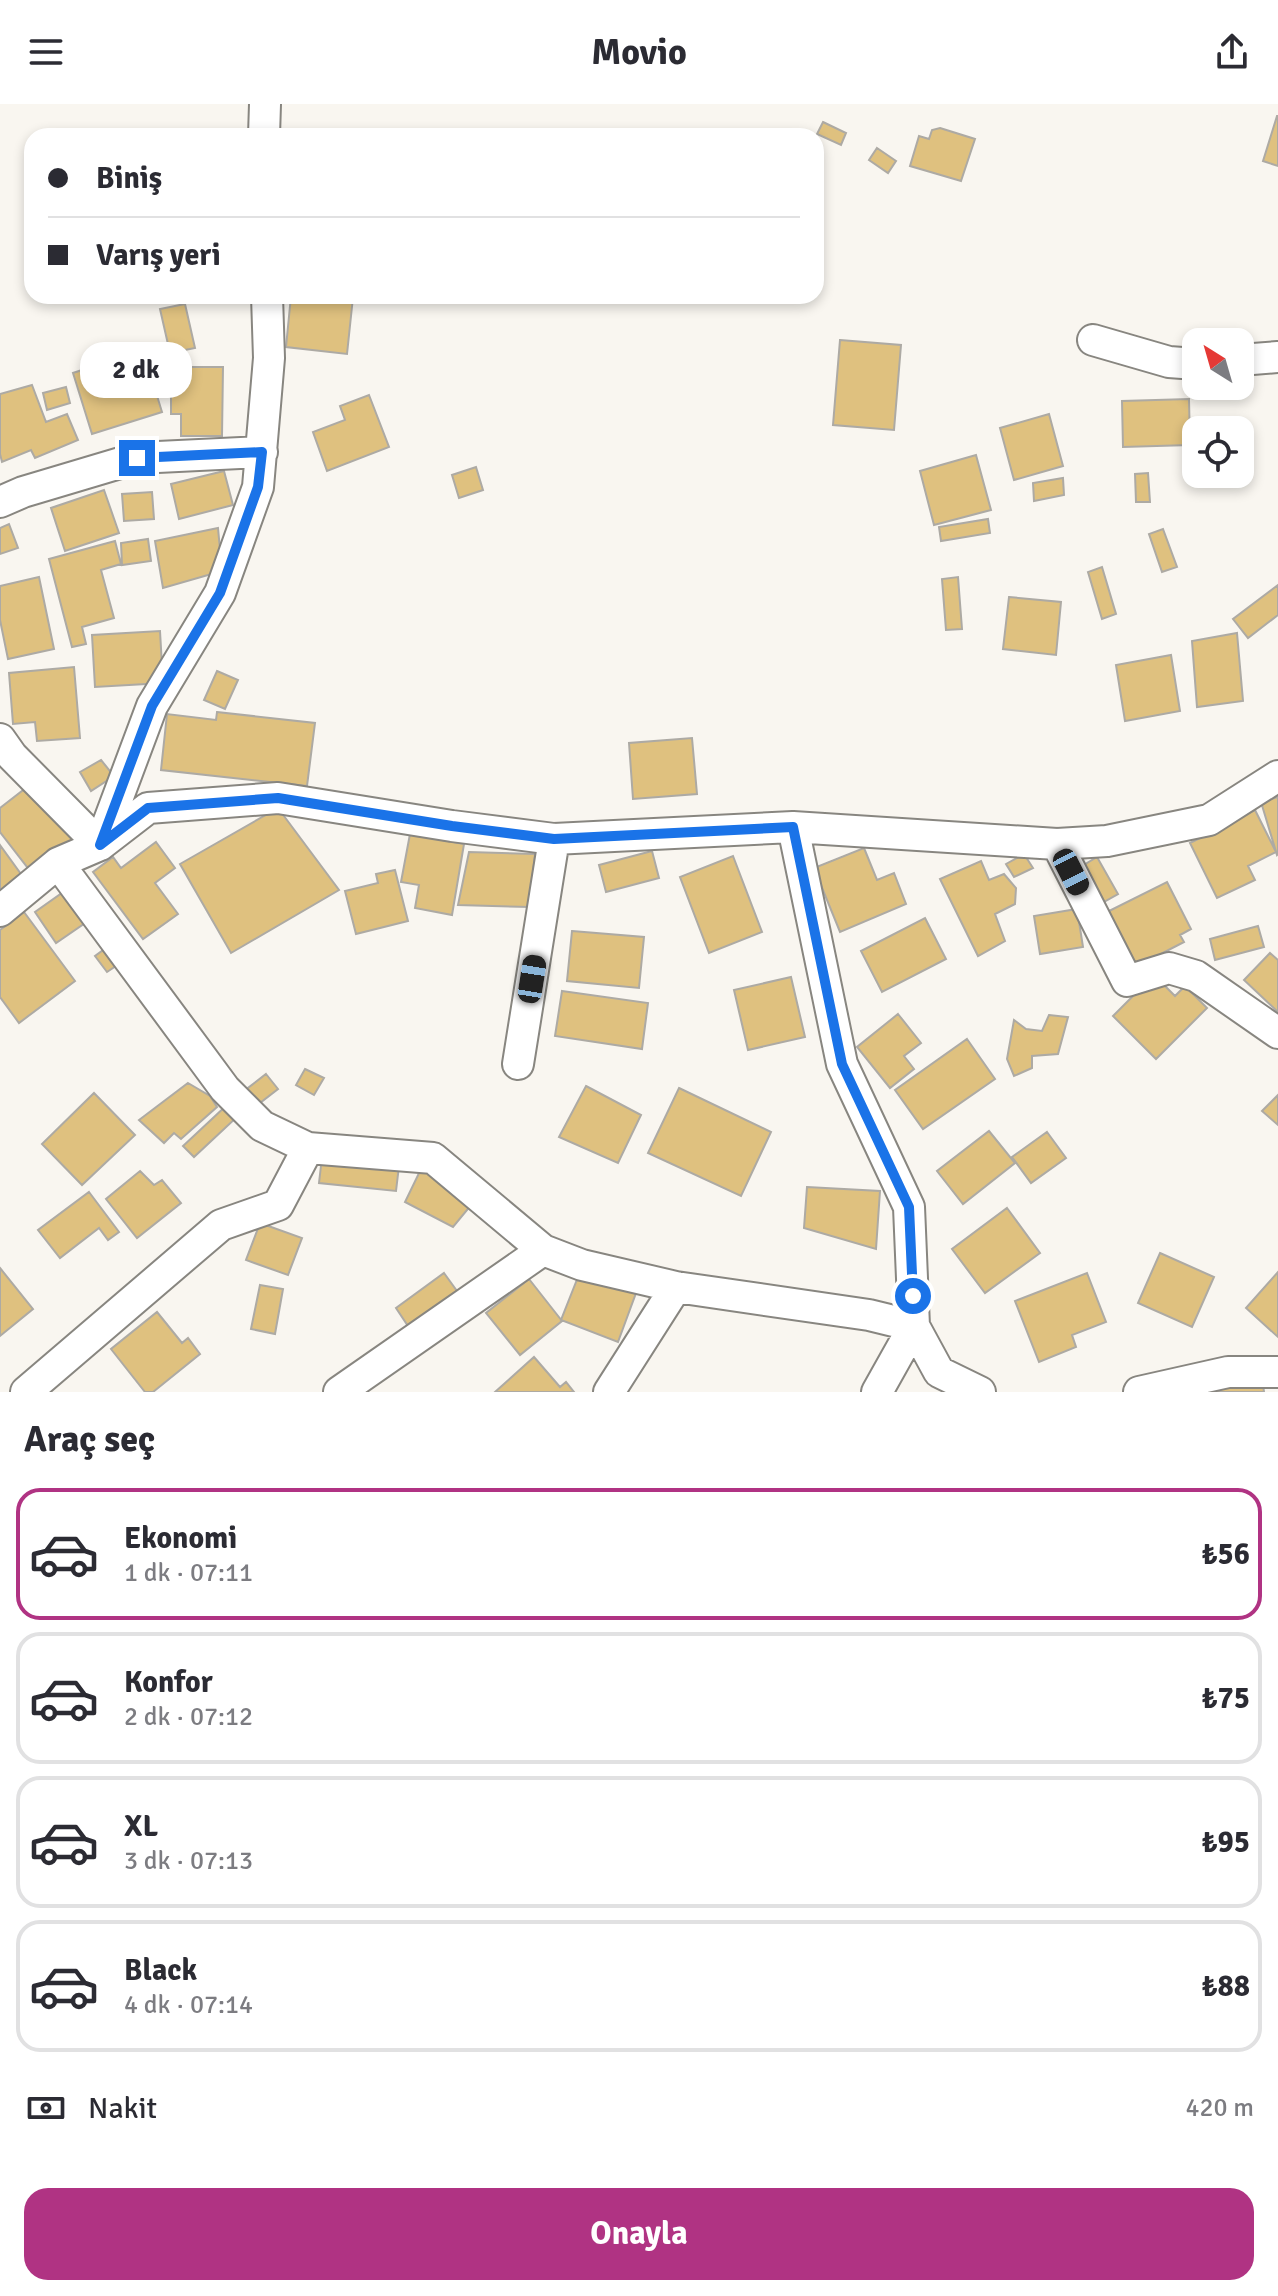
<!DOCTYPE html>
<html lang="tr">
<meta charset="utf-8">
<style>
:root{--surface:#fff;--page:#f7f7f7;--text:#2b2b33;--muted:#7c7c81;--line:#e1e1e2;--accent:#b03383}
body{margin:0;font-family:Signika,sans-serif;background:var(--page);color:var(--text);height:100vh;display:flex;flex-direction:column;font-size:30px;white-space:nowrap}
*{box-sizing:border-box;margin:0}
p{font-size:26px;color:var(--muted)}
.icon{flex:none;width:44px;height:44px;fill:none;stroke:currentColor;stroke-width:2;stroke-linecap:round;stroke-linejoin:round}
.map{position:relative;height:1288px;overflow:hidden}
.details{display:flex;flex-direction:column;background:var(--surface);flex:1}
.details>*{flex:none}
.hud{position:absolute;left:24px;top:24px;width:800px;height:176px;border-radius:24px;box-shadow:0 4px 12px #0003;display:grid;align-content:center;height:176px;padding:0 24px;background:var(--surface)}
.needle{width:52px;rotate:323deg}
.tools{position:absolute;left:1182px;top:224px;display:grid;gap:16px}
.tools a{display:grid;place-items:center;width:72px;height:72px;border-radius:16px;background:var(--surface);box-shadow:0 4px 12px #0003;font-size:40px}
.end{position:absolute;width:36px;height:36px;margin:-18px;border:10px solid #1a73e8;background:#fff;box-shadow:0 0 0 4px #fff}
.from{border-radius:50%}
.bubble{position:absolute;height:56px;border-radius:24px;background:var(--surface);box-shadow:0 4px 12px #0003;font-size:26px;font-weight:800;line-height:56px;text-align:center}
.car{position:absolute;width:24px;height:48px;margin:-24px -12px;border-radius:10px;box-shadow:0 0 6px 2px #0007;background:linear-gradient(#222 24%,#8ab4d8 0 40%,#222 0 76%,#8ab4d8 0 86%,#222 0)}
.hud b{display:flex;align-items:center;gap:28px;height:76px;font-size:30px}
.hud b+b{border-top:2px solid var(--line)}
.hud i{width:20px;height:20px;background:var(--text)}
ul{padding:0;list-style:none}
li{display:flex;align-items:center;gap:24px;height:132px;margin:0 16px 12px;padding:0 8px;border:4px solid var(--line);border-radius:24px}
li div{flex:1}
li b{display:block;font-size:30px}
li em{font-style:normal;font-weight:800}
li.current{border-color:var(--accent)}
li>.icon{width:72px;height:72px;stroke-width:1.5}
h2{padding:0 24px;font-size:36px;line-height:96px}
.pay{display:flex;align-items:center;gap:20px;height:88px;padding:0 24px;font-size:30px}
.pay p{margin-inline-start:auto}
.button{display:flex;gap:16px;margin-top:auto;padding:16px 24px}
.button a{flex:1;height:92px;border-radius:24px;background:var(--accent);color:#fff;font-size:32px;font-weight:800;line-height:92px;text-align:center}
header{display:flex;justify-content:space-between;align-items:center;height:104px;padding:0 24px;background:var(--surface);font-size:36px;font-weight:800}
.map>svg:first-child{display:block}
.building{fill:#dfc17f;stroke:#adaaa4;stroke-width:2}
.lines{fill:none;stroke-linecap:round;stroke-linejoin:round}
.minor-casing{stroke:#888680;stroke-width:34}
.minor{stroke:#fff;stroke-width:30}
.route{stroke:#1a73e8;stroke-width:10}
</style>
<header><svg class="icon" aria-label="menu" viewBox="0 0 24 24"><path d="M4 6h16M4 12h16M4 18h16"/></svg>Movio<svg class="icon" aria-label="share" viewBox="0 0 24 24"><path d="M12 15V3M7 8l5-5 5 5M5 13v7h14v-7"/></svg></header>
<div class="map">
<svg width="1278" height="1288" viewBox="0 0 1278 1288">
<rect width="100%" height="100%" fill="#f9f6f0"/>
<path class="building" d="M1277,12H1278V62L1263,57Z
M823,18L846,29L841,41L817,30Z
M940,24L975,35L961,77L910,62L919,32L929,35L932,26Z
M877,44L896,57L888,69L869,56Z
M291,192L353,193L347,250L286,243Z
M185,200L195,244L170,249L160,205Z
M840,236L901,241L894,326L833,321Z
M143,246L162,308L92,330L73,269Z
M171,263H223L222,332H181V310H171Z
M32,281L46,318L67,310L78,336L35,354L31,346L2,358L0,350V290Z
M66,283L70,299L47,306L43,289Z
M369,291L389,343L327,367L313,328L345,316L340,302Z
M1189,295L1190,341L1123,343L1122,297Z
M1049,310L1063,362L1014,376L1000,324Z
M976,351L991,406L934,421L920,367Z
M476,363L483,386L459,394L452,371Z
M224,367L233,401L179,415L171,380Z
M1148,369L1150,398H1136L1135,370Z
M1063,374L1064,391L1034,397L1033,379Z
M104,386L119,429L65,447L51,404Z
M152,388L154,415L124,417L122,390Z
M988,415L990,429L941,437L939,423Z
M9,420L18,444L0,450V424Z
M218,424L222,467L163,484L155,437Z
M1163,425L1177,463L1162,468L1149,430Z
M148,435L151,457L122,461L121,439Z
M115,437L121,460L101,466L114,514L82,523L86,540L72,543L49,455Z
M1102,463L1116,510L1102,515L1088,468Z
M39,473L54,545L8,555L0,516V482Z
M958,473L962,525L946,526L942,475Z
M1278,481V511L1248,534L1233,515Z
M1009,493L1061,498L1056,551L1003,545Z
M160,527L163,579L95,583L92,531Z
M1237,529L1243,597L1197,603L1192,537Z
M1171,551L1180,607L1125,617L1116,561Z
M74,563L80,634L37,637L35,618L13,620L9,569Z
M217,567L238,576L225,605L204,596Z
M217,608L315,619L307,682L161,666L167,610L216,616Z
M692,634L697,690L633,695L629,639Z
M101,656L114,672L91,687L80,668Z
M31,680L74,735L31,768L0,728V704Z
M1278,693V750L1277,751L1261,698Z
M278,704L339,786L231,849L180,760Z
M1255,706L1276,748L1248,762L1255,776L1217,794L1190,739Z
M410,730L464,740L452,811L415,804L419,781L401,778Z
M156,738L175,764L155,779L178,810L143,835L93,768L113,753L121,764Z
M0,741L26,777L0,795Z
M864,744L877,776L894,769L906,800L840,828L814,764Z
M652,747L659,774L606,788L599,761Z
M469,748L535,750L529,803L458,801Z
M1024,750L1033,764L1014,773L1006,760Z
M733,752L762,828L709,849L680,773Z
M1097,753L1118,790L1095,803L1074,767Z
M981,757L989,776L1004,770L1016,784L1015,800L995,810L1005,837L978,852L940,775Z
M395,766L408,817L356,830L345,787L378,779L376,770Z
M1167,778L1191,825L1180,831L1184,838L1126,868L1097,813Z
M69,784L91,815L56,839L35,808Z
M1077,805L1083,843L1040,850L1034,812Z
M24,808L75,877L19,919L0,893V826Z
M925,814L946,855L882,888L861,847Z
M1258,822L1264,843L1215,856L1210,835Z
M572,827L644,833L639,884L567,877Z
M110,841L122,858L107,868L95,852Z
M1270,849L1278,856V908L1244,876Z
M1154,871L1175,892L1185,882L1207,904L1156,955L1113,912Z
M791,873L805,933L748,946L734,886Z
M562,887L648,899L642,945L555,932Z
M898,910L921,939L904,952L914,965L890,984L857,943Z
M1049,911L1068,913L1058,950L1032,952V964L1014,972L1007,955L1014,916L1026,925L1042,927Z
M967,935L995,975L923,1025L895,986Z
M305,965L324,974L314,991L296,981Z
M266,970L278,985L256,1002L244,987Z
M188,979L210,992L217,1003L181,1035L174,1029L164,1039L139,1016Z
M586,982L641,1011L618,1059L559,1033Z
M679,984L771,1028L741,1092L648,1049Z
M94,989L135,1031L82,1081L42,1040Z
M1278,991V1021L1262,1007Z
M228,1000L238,1012L194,1053L183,1042Z
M989,1027L1015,1059L963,1100L937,1067Z
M1047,1028L1066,1054L1031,1079L1012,1053Z
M322,1053L399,1062L396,1087L319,1079Z
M421,1065L472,1100L453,1123L405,1098Z
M140,1067L154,1081L162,1076L181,1099L137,1134L106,1095Z
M807,1083L880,1087L876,1145L804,1124Z
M89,1088L119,1128L108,1136L99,1124L60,1154L38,1126Z
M1007,1104L1040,1149L985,1189L952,1145Z
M260,1119L302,1134L288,1171L246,1156Z
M1160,1149L1214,1173L1192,1223L1138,1199Z
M0,1164L33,1205L0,1232Z
M580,1168L636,1189L618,1238L561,1216Z
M1278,1168V1233L1246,1204Z
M444,1169L457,1187L408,1222L396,1204Z
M1087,1169L1106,1218L1072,1231L1076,1243L1039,1258L1015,1197Z
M529,1175L562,1217L520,1251L486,1209Z
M260,1181L283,1185L275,1230L251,1225Z
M157,1208L182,1239L188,1234L200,1250L153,1288H145L111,1245Z
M534,1253L560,1283L566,1278L574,1288H495Z
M1262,1273L1264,1288H1185Z"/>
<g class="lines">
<defs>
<path id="minor" d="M264,32L265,0
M1093,236L1169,258L1196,260
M1240,256L1278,253
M0,398L23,388L137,354L262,348
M0,635L12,652L100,741L152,602L220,489L258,383L269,254L267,192
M793,723L842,960L909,1103L914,1222L877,1288
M1057,740L1127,877L1169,864L1196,872L1278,929
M58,759L225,985L262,1022L308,1044L433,1054L543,1146L582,1161L676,1183L869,1211L914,1222L939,1268L980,1288
M0,807L58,759L100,741L148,704L278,694L452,722L554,735L793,723L1057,740L1107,737L1209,716L1278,672
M518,960L554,735
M26,1288L221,1121L278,1101L308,1044
M339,1288L543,1146
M609,1288L676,1183
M1139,1288L1228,1268H1278"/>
</defs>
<use href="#minor" class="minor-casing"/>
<use href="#minor" class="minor"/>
</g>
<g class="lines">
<path class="route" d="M137,354L262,348L258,383L220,489L152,602L100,741L148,704L278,694L452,722L554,735L793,723L842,960L909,1103L913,1192"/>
</g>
</svg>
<div class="tools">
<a><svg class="needle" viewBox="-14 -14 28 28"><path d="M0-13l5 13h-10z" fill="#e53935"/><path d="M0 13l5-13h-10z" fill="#7c7c81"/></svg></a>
<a><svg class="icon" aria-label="locate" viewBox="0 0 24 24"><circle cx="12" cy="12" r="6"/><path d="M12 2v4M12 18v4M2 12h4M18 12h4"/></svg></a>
</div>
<i class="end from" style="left:913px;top:1192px"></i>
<i class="end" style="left:137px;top:354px"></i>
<div class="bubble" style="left:80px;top:238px;width:112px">2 dk</div>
<i class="car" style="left:1071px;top:768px;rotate:153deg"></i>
<i class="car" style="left:532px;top:875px;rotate:9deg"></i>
<div class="hud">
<b><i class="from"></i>Biniş</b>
<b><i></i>Varış yeri</b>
</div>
</div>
<section class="details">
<h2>Araç seç</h2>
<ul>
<li class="current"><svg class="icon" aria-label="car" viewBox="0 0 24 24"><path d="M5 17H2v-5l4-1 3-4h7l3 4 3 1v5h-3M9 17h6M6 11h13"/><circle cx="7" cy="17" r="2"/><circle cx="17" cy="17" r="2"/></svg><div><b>Ekonomi</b><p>1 dk · 07:11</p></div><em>₺56</em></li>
<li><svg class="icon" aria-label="car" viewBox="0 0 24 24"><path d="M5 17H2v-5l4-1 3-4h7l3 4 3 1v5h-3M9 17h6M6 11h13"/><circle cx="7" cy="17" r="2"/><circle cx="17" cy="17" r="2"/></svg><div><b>Konfor</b><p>2 dk · 07:12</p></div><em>₺75</em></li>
<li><svg class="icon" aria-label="car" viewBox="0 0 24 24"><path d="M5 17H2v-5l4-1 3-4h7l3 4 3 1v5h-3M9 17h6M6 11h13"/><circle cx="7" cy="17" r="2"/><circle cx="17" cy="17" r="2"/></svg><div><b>XL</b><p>3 dk · 07:13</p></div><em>₺95</em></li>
<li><svg class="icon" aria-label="car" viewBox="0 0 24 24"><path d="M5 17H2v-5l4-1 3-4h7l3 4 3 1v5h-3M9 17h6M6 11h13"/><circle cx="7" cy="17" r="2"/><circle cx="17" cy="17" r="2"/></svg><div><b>Black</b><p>4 dk · 07:14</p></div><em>₺88</em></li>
</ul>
<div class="pay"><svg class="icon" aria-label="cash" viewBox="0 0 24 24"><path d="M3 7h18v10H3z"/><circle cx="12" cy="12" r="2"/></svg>Nakit<p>420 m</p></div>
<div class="button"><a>Onayla</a></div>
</section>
